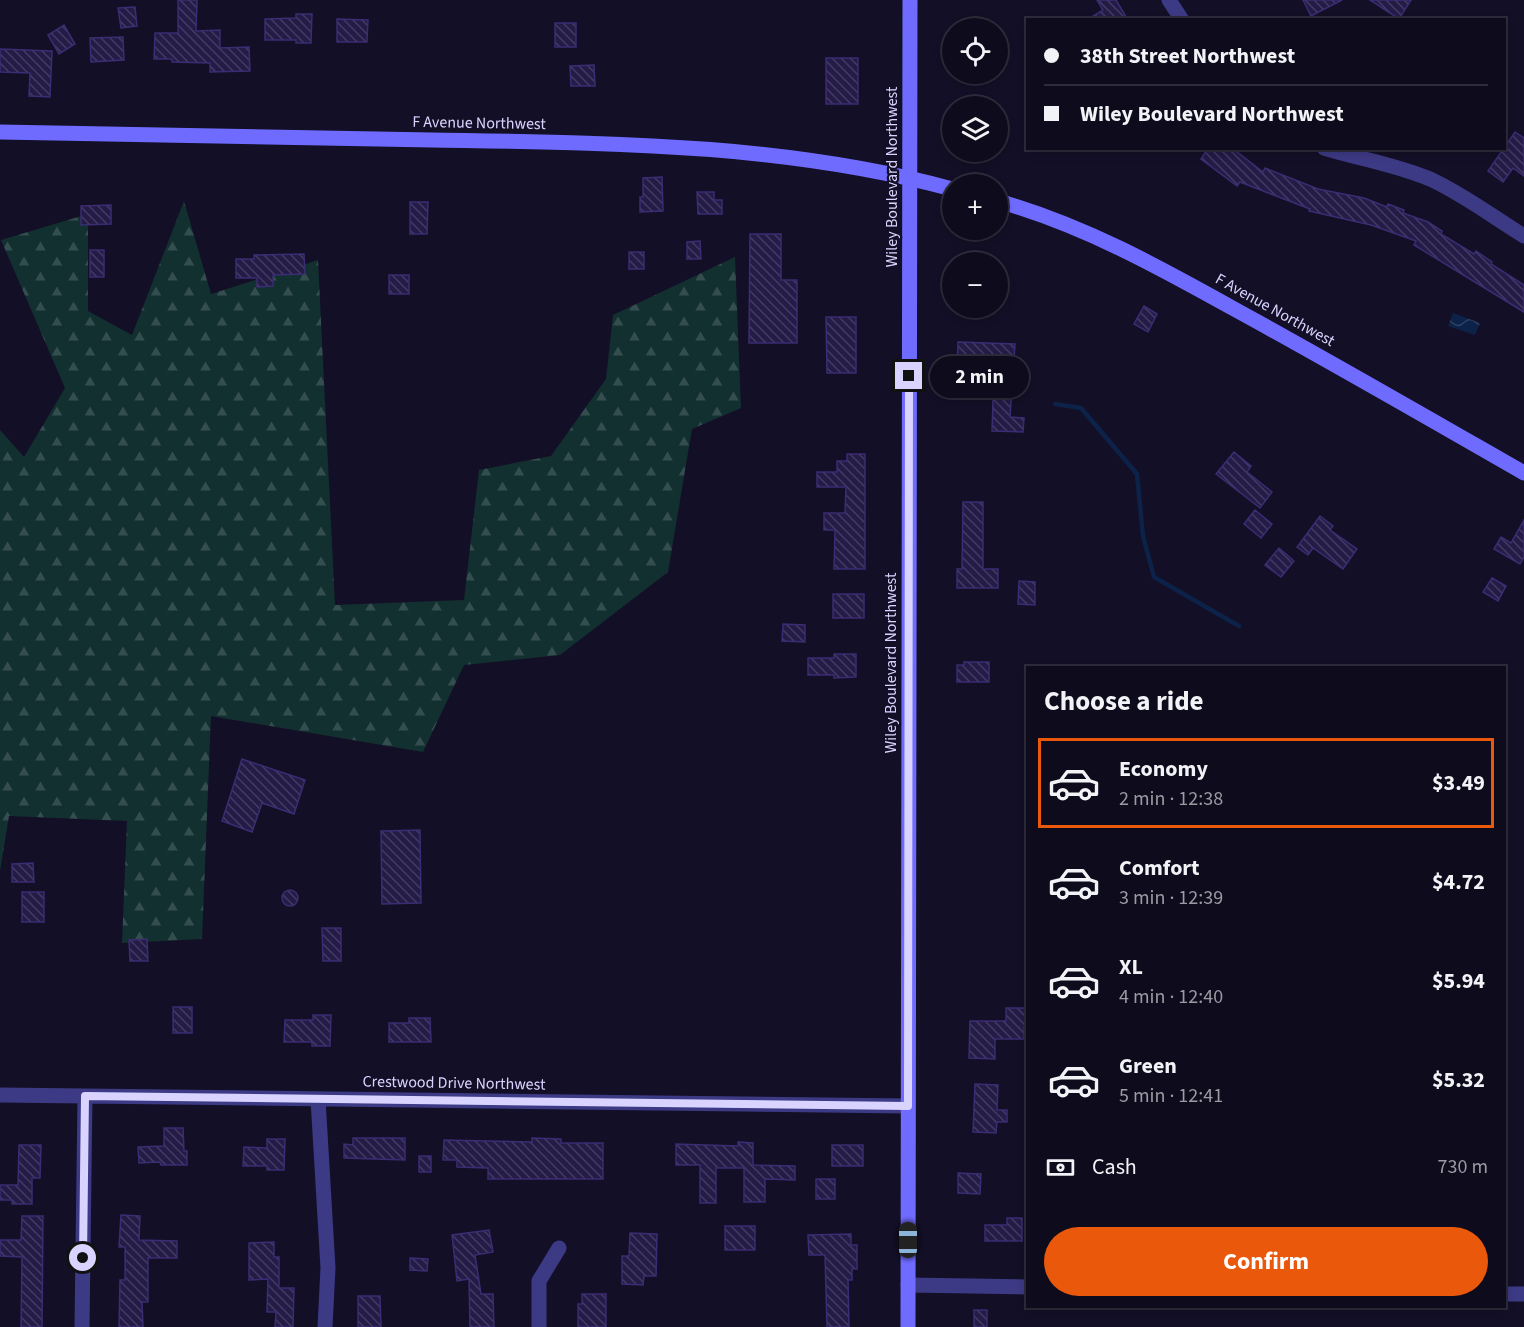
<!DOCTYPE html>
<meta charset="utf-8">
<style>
:root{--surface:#0e0b1c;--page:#171425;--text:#f1f3f6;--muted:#9b9ba3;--line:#2e2b3b;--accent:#ea580c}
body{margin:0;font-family:"Source Sans 3",sans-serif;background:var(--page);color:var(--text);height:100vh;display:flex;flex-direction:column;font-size:22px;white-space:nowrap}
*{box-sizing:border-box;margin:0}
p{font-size:20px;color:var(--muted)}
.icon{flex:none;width:33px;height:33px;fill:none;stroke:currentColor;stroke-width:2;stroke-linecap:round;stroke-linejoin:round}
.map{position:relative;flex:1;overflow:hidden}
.panel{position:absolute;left:1026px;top:666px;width:480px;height:642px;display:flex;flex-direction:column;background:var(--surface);border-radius:0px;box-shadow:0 3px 9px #0003,0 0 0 2px var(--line)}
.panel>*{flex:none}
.top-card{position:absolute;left:1026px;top:18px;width:480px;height:132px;border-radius:0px;box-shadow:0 3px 9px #0003,0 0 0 2px var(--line);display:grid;align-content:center;height:132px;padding:0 18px;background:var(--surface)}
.fabs{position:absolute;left:942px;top:18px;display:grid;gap:12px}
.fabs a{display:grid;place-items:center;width:66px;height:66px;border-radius:50%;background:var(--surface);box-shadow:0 3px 9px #0003,0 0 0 2px var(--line);font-size:30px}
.end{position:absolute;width:27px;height:27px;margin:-14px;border:8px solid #d9d4ff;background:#111;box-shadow:0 0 0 3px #111}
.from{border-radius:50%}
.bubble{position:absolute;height:42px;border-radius:21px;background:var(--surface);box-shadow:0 3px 9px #0003,0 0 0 2px var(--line);font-size:20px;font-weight:700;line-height:42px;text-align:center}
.car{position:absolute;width:18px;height:36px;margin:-18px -9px;border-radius:8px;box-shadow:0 0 4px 2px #0007;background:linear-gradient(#222 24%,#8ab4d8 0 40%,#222 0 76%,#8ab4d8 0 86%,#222 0)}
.top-card b{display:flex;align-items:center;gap:21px;height:57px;font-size:22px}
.top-card b+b{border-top:2px solid var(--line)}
.top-card i{width:15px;height:15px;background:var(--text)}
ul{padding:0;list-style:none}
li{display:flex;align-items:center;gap:18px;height:90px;margin:0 12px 9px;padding:0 6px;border:3px solid transparent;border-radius:0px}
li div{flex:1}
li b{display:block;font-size:22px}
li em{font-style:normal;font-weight:700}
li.active{border-color:var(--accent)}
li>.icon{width:54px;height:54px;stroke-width:1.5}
h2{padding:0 18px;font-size:27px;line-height:72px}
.pay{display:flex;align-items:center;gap:15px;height:66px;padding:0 18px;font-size:22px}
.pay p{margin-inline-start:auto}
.button{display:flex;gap:12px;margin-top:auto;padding:12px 18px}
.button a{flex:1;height:69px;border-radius:36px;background:var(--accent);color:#fff;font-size:24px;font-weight:700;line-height:69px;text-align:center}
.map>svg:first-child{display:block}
.forest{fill:url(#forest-firs)}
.water{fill:url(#water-waves)}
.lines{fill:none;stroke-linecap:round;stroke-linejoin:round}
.stream{stroke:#0c2248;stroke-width:4.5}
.building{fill:url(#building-back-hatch);stroke:#3b2d73;stroke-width:1.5}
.street{stroke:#3d3a85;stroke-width:15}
.secondary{stroke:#6f6bff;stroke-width:15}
.route{stroke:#d9d4ff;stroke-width:8}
.labels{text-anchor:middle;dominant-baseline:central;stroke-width:4.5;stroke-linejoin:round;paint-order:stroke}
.street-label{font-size:16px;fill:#d9d4ff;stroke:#130f26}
</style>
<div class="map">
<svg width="1524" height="1327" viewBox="0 0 1524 1327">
<defs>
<pattern id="forest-firs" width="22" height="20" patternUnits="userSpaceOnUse" patternTransform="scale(1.5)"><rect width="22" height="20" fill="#12302f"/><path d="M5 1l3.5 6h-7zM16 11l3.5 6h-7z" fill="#344d4e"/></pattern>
<pattern id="water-waves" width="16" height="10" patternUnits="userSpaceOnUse" patternTransform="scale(1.5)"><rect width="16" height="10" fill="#0c2248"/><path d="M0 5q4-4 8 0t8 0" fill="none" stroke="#2f4163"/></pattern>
<pattern id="building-back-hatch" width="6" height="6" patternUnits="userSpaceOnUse" patternTransform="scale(1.5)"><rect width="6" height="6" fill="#241b47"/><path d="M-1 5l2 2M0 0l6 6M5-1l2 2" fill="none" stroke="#433b63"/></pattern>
</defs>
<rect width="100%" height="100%" fill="#130f26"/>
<path class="forest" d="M184,201L211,294L318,260L335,605L464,600L479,470L551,456L606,379L613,315L735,257L741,408L692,429L668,572L560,655L464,665L423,752L211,716L202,939L122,943L127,821L9,816L0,871V430L24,457L65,388L1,240L88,214V311L132,335Z"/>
<path class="water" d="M1453,313L1480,323L1475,335L1448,326Z"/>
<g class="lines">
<path class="stream" d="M1055,404L1081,408L1137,474L1143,536L1154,577L1239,626"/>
</g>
<path class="building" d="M178,0H197L196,31L220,30V48L249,47L250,71L210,72V63L172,62V59H154L155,33H178Z
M1097,0H1116L1128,20H1087L1103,10Z
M1303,0H1342L1311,16Z
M1370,0H1411L1399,19Z
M135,7L137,26L121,28L118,8Z
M296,14H312L311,43H296V40H265V19L296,18Z
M337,19L368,20L367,42H337Z
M555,23H576V47H555Z
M64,25L75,44L59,54L48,35Z
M123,37L124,60L91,62L90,38Z
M0,49L52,51L50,97L29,96L30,73L0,72Z
M826,58H858V104H826Z
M594,65L595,86H571L570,66Z
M1515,132L1524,138V176L1513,168L1503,182L1488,171Z
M1208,148H1232L1263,172L1265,168L1318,189L1364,198L1387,207L1388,204L1404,210L1403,213L1428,222L1442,231L1441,234L1474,254L1476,251L1492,262L1491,264L1524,285V312L1414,245L1416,241L1371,225L1309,211L1310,209L1240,182L1237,186L1201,159Z
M662,177L663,211L640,212V197H643V178Z
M697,192H714V200H722V214H698Z
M410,202H428L427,234H410Z
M111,205V224L81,225V206Z
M750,234H781V280H797V343H749Z
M700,241L701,259H687V242Z
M90,250H104V277H90Z
M629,252H644V269H629Z
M304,254L305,274L273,275V286L257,287V278H236V259H254V255Z
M389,275H409V294H389Z
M1144,306L1157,314L1148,332L1134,324Z
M826,317H856V373H827Z
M958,342L1015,344L1010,417L1024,418L1023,432L992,431L994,369L957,368Z
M1234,452L1251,466L1247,472L1272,492L1260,508L1216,474Z
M847,454H865V569H834L835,530H824V513H845L846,487H817V472H837V461H847Z
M963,502H983V569H998V588H957V569H962Z
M1255,510L1272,524L1261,538L1244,524Z
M1320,516L1333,526L1330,530L1357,549L1343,569L1313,548L1308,555L1297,547Z
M1524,520V557L1520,564L1494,549L1501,537L1511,543Z
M1279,548L1294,561L1281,577L1265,565Z
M1492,578L1506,586L1498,601L1483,592Z
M1019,581L1035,582V605L1018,604Z
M833,594H864V618H833Z
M783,624L805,625V642L782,641Z
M834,654H856V677L834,678V675H808V658H834Z
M964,662H989V682H957V665H964Z
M242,759L305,780L294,814L262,803L252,832L222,821Z
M420,830L421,903L382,904L381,831Z
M33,863L34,882H12V864Z
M282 898a8 8 0 1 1 16 0a8 8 0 1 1-16 0Z
M22,892H44V922H22Z
M322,928H341V961H323Z
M147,939L148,961H130L129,940Z
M173,1007H192V1033H173Z
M1006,1008H1028V1028L1024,1027V1039H995V1059L969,1058L970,1021H1006Z
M313,1015H331L330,1046H312V1042H284L285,1020H313Z
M409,1018H430L431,1042H389V1023H409Z
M975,1084L998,1085L997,1110H1007V1122H997L996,1133L973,1132Z
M164,1128H183L184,1151H187V1165H161L160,1162L139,1163L138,1147L164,1146Z
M353,1138H405V1160L344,1158V1144L353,1145Z
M532,1138L561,1139V1143H603V1179H488V1168L457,1167V1160H443L444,1140L532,1142Z
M267,1139H285L284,1170H267V1166H243L244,1147L267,1148Z
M738,1142L753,1143V1165L795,1166V1180L765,1179V1202H744V1168H716V1203H700V1165H676V1144L738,1146Z
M19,1145H41L40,1178H32V1204H12V1200H0V1185H18Z
M832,1145H863V1166H832Z
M419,1156H431V1172H419Z
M958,1173L981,1174L980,1194L958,1193Z
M816,1179H835V1199H816Z
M121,1215L140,1216L139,1240L177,1241V1258H148V1302H142L143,1327H119L120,1280H125V1247H119Z
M22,1216H43L42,1327H21L22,1257L0,1256V1240H21Z
M1007,1218H1022V1241H985V1225H1007Z
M725,1226H755V1250H725Z
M489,1230L493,1252L475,1255L481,1294H493L494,1327H470L469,1279L457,1281L452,1235Z
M630,1233L657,1234L656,1276H644L643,1285L622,1284V1256H629Z
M851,1234V1245H857V1269H852V1280H848L849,1327H827L825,1255H809L808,1235Z
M274,1242V1257H279V1288H294L293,1327H275L276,1312H267L268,1279L249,1280V1243Z
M410,1258L428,1259L427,1271L410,1270Z
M582,1294H606V1327H578V1304H582Z
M358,1296H380L381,1327H358Z
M974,1310H987V1327H974Z"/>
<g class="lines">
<path class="street" d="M1169,0L1182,20
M1324,148C1360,159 1394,164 1430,179C1463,194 1493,217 1524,236
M0,1095L908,1106
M318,1099L328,1268L325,1327
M908,1285L1028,1287
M1504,1294H1524
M82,1327L85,1096
M539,1327V1281L559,1248"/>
<path class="secondary" d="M0,132C144,135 288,138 432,140C606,143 784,143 952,189
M998,201C1083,225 1159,267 1236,310C1333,363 1428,418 1524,473
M908,1327L910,0"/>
</g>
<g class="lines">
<path class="route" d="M83,1258L85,1096L908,1106L909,376"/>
</g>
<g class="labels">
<g class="street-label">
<text transform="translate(479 123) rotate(1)">F Avenue Northwest</text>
<text transform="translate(892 177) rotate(-90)">Wiley Boulevard Northwest</text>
<text transform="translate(1275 310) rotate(29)">F Avenue Northwest</text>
<text transform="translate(891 663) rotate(-90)">Wiley Boulevard Northwest</text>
<text transform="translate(454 1083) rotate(1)">Crestwood Drive Northwest</text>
</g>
</g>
</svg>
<div class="fabs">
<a><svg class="icon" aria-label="locate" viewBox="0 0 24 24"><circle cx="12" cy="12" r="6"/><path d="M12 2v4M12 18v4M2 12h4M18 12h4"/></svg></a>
<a><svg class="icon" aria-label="layers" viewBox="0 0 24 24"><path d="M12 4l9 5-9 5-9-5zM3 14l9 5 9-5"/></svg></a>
<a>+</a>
<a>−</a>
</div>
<i class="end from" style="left:83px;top:1258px"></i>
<i class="end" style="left:909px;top:376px"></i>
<div class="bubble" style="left:930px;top:356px;width:99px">2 min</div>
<i class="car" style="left:908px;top:1240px;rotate:0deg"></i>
<div class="top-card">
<b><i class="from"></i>38th Street Northwest</b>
<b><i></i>Wiley Boulevard Northwest</b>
</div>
<section class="panel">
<h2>Choose a ride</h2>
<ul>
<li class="active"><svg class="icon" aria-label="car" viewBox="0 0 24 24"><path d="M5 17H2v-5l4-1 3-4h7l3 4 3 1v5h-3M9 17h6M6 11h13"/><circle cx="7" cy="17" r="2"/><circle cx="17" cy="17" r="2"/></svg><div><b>Economy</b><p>2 min · 12:38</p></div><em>$3.49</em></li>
<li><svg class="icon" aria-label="car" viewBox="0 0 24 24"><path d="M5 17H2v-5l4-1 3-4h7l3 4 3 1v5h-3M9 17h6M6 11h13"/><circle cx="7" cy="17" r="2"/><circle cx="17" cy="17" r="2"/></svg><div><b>Comfort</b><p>3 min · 12:39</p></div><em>$4.72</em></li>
<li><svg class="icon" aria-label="car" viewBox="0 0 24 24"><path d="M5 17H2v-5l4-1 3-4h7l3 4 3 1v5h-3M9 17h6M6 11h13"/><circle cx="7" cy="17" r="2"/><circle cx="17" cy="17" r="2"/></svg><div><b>XL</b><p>4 min · 12:40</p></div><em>$5.94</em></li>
<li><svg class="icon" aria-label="car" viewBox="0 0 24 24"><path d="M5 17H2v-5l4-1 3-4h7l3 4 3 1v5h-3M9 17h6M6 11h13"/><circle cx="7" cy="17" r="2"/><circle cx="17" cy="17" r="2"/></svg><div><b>Green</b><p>5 min · 12:41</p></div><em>$5.32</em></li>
</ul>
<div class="pay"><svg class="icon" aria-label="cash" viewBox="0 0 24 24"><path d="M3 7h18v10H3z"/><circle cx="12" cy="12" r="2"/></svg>Cash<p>730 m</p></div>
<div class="button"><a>Confirm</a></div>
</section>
</div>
